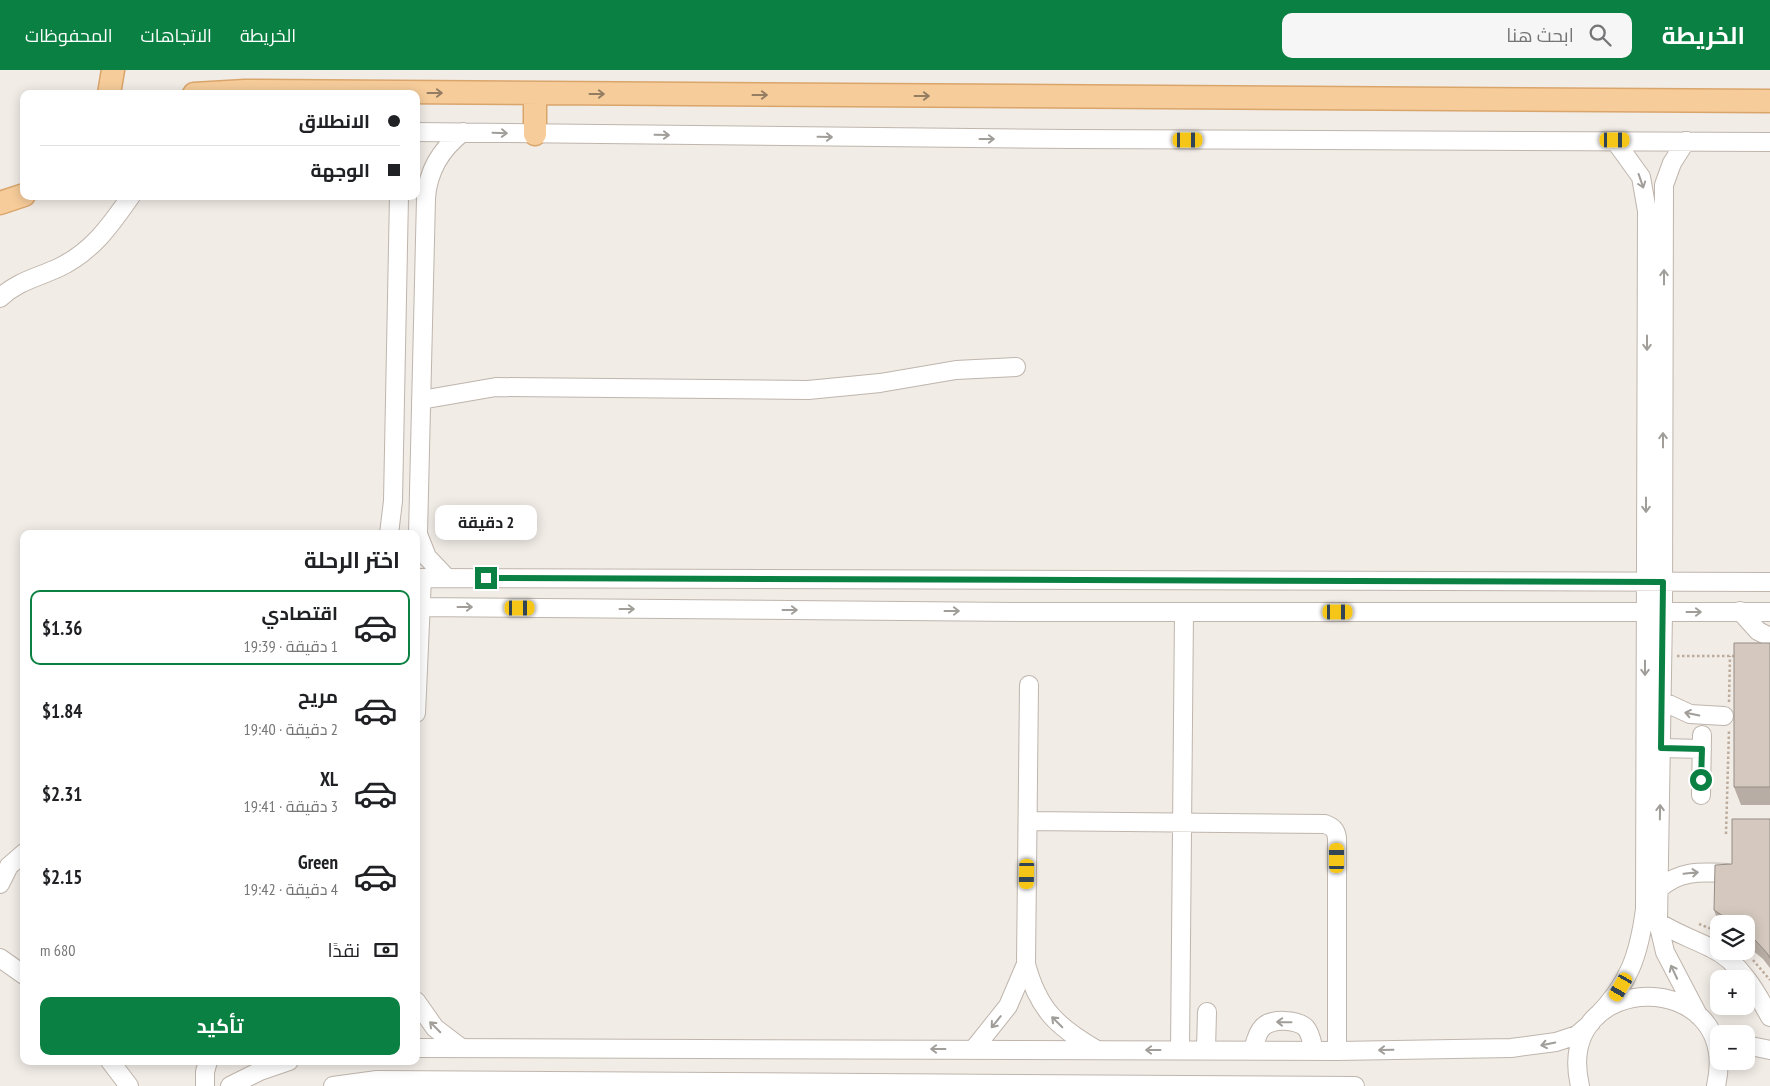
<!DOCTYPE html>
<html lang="ar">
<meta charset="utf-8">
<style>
:root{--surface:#fff;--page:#f6f6f6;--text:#202124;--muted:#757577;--line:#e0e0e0;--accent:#0b8043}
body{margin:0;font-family:"PT Sans Narrow",Cairo,sans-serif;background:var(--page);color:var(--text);direction:rtl;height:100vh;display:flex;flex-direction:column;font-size:19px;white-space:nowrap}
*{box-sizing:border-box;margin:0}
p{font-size:16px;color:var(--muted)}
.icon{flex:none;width:28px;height:28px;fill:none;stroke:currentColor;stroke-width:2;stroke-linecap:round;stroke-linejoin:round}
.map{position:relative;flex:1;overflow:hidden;direction:ltr}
.side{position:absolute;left:20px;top:460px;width:400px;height:535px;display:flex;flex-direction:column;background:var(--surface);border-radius:10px;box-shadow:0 2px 12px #0003;direction:rtl}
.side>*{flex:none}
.banner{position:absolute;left:20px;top:20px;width:400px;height:110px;border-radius:10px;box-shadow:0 2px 12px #0003;direction:rtl;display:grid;align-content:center;height:110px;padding:0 20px;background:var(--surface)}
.tools{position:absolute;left:1710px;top:845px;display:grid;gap:10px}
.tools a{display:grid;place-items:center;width:45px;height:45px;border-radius:10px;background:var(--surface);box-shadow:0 2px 12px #0003;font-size:25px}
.end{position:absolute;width:22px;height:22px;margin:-11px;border:6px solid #0b8043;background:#fff;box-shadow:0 0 0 2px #fff}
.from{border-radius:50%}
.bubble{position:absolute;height:35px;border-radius:10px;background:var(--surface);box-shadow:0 2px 12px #0003;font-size:16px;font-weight:700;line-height:35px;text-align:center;direction:rtl}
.car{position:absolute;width:15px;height:30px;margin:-15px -8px;border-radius:6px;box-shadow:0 0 4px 1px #0007;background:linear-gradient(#f5c518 24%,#345 0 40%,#f5c518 0 76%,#345 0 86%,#f5c518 0)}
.banner b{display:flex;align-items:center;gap:18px;height:48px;font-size:19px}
.banner b+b{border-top:1px solid var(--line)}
.banner i{width:12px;height:12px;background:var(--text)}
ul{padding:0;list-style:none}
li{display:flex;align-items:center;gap:15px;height:75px;margin:0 10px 8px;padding:0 10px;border:2px solid transparent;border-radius:10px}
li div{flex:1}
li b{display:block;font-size:19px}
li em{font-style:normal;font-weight:700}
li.selected{border-color:var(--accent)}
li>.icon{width:45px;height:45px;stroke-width:1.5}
h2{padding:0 20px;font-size:22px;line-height:60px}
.pay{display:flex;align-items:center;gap:12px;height:55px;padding:0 20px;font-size:19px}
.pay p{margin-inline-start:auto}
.cta{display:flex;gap:10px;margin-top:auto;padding:10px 20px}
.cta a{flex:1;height:58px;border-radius:10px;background:var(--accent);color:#fff;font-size:20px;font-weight:700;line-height:58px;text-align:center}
header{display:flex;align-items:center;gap:30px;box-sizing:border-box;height:70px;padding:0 25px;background:var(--accent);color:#fff}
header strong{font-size:24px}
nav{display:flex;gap:28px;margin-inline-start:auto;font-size:18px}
.search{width:350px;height:45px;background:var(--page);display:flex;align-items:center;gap:12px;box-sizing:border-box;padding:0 18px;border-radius:10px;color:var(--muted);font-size:19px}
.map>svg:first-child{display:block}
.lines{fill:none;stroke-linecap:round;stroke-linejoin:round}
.minor-casing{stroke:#bfb5ac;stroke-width:20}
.major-casing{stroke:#daa56b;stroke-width:25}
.path{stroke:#bdab9b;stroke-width:2.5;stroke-dasharray:2.5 2.5;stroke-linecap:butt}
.minor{stroke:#fff;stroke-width:18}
.major{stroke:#f6cc9a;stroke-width:22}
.wall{fill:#b7ada4}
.building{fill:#d5c9bf;stroke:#958d86}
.oneway{stroke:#947d63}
.oneway2{stroke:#a19e9a}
.route{stroke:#0b8043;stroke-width:6}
</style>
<header>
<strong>الخريطة</strong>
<div class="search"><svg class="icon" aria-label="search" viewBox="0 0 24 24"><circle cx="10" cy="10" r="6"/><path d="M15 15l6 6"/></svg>ابحث هنا</div>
<nav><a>الخريطة</a><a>الاتجاهات</a><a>المحفوظات</a></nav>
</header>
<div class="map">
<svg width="1770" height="1016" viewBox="0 0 1770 1016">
<rect width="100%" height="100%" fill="#f1ece6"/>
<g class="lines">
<defs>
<path id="minor" d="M416,62L1071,69L1770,72
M1686,71L1672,93L1664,115L1663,542L1658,852L1665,882L1698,945
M0,228C18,211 36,208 58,198C92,182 110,156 131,126
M421,330L496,317L808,320L880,313L956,300L1016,297
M389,464L393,431L399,126
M416,508L1770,512
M447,508L427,487L418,464L426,128C428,100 441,79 463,62
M416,537L1030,542H1770
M1740,541L1758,561L1770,567
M1029,615L1026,894C1038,939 1057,957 1097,980
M1662,631L1690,644L1724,646
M416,643L422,508
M1661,678L1702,679
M1701,725L1702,665
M1028,751L1325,754C1333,757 1336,760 1337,768V981
M0,814L9,796L24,783
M1659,819C1679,800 1701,802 1727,803
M1658,852C1675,863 1693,869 1711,878C1739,891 1756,921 1770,947
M0,888L24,905
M416,931L435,958L460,977
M1596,947C1629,914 1639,885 1645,839L1647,141L1641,107L1615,71
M1746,975L1770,980
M416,978L1337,981L1511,978L1556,972L1577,965L1591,953
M973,980L1008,936L1026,894
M1180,980L1184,542
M1206,980L1207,942
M1253,980C1255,973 1257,963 1262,958C1270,948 1298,949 1306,958C1311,964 1312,973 1314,981
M110,991L129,1016
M205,1016V1002L208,991
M230,1016L260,1001L289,991
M333,1016L377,1010L1355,1016
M1580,1016C1552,898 1743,896 1716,1016"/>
<path id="major" d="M535,23V64
M109,24L113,0
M194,24L245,21L1770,31
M0,133L24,125"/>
</defs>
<use href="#minor" class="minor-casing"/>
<use href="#major" class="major-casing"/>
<path class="path" d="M1677,586H1736
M1729,632L1730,586
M1726,764L1729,660
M1699,854L1719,862
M1753,890L1770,910"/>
<use href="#minor" class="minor"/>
<use href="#major" class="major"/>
</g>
<path class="wall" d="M1770,573V735H1741L1734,717Z
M1770,749V898L1763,889L1746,875V854H1719L1714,840L1732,794Z"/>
<path class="building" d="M1734,573H1770V717H1734Z
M1732,749H1770V888L1767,883L1756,871L1746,862V854H1735L1714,840L1715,795L1732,794Z"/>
<defs><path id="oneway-shaft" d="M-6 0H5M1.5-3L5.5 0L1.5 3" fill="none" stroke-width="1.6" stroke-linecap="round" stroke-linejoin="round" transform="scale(1.25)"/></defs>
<g class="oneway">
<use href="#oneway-shaft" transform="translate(435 23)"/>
<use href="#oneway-shaft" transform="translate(597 24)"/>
<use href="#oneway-shaft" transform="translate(760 25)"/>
<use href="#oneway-shaft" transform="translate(922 26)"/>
</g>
<g class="oneway2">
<use href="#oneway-shaft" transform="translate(500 63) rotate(2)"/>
<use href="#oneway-shaft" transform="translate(662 65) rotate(1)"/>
<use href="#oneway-shaft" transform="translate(825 67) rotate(1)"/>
<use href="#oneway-shaft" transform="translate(987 69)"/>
<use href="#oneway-shaft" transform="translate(1641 111) rotate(71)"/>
<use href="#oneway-shaft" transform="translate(1664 207) rotate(-90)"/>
<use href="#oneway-shaft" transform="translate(1647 273) rotate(90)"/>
<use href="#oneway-shaft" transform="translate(1663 370) rotate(-90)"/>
<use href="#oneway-shaft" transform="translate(1646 435) rotate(90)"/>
<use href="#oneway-shaft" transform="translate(465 537)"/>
<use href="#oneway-shaft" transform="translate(627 539)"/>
<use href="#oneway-shaft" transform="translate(790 540)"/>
<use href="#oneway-shaft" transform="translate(952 541)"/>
<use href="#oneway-shaft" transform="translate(1694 542)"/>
<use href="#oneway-shaft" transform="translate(1645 598) rotate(90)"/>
<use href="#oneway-shaft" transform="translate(1692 644) rotate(-168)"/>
<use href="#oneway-shaft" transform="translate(1660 742) rotate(-89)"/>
<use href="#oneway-shaft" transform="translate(1691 803) rotate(-6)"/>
<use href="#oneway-shaft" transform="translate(1674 902) rotate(-115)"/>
<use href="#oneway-shaft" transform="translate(996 952) rotate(129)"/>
<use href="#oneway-shaft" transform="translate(1057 952) rotate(-135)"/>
<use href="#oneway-shaft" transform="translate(1284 952) rotate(-179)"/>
<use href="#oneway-shaft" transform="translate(435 957) rotate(-135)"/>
<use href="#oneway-shaft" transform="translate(1548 974) rotate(168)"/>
<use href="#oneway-shaft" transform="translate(938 979) rotate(-180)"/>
<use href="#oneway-shaft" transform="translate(1153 980) rotate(180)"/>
<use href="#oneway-shaft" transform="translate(1386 980) rotate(179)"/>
</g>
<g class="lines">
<path class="route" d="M486,508L1663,512L1661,678L1702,679L1701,710"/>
</g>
</svg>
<div class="tools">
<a><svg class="icon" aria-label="layers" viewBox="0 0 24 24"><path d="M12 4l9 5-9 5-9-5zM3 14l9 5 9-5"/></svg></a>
<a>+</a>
<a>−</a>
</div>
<i class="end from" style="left:1701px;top:710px"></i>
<i class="end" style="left:486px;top:508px"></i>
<div class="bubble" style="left:435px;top:435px;width:102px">2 دقيقة</div>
<i class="car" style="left:1188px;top:70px;rotate:90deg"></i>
<i class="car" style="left:1615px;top:70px;rotate:90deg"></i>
<i class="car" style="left:520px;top:538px;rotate:90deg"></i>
<i class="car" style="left:1338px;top:542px;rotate:90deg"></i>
<i class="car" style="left:1337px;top:788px;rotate:0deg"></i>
<i class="car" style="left:1027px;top:804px;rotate:181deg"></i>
<i class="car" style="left:1621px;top:917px;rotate:210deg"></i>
<div class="banner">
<b><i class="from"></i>الانطلاق</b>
<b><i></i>الوجهة</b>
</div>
<section class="side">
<h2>اختر الرحلة</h2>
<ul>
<li class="selected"><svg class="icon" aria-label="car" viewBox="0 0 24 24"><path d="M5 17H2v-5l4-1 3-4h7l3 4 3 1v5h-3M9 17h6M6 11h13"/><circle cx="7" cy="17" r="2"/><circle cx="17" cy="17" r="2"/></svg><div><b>اقتصادي</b><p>1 دقيقة · 19:39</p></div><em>$1.36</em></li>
<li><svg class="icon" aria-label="car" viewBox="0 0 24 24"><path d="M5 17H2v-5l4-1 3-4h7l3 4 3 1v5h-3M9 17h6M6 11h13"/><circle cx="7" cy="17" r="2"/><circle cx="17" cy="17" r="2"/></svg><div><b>مريح</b><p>2 دقيقة · 19:40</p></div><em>$1.84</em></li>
<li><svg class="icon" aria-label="car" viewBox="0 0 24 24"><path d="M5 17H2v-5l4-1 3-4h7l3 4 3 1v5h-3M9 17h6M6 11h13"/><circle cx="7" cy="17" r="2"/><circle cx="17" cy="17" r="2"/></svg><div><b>XL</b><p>3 دقيقة · 19:41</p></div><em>$2.31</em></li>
<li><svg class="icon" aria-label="car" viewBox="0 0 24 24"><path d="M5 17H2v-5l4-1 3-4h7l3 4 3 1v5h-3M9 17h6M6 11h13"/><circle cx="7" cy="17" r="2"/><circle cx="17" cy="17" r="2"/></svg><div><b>Green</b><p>4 دقيقة · 19:42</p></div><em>$2.15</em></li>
</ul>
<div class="pay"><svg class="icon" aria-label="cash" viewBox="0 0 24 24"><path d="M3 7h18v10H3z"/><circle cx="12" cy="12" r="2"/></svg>نقدًا<p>680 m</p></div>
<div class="cta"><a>تأكيد</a></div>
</section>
</div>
